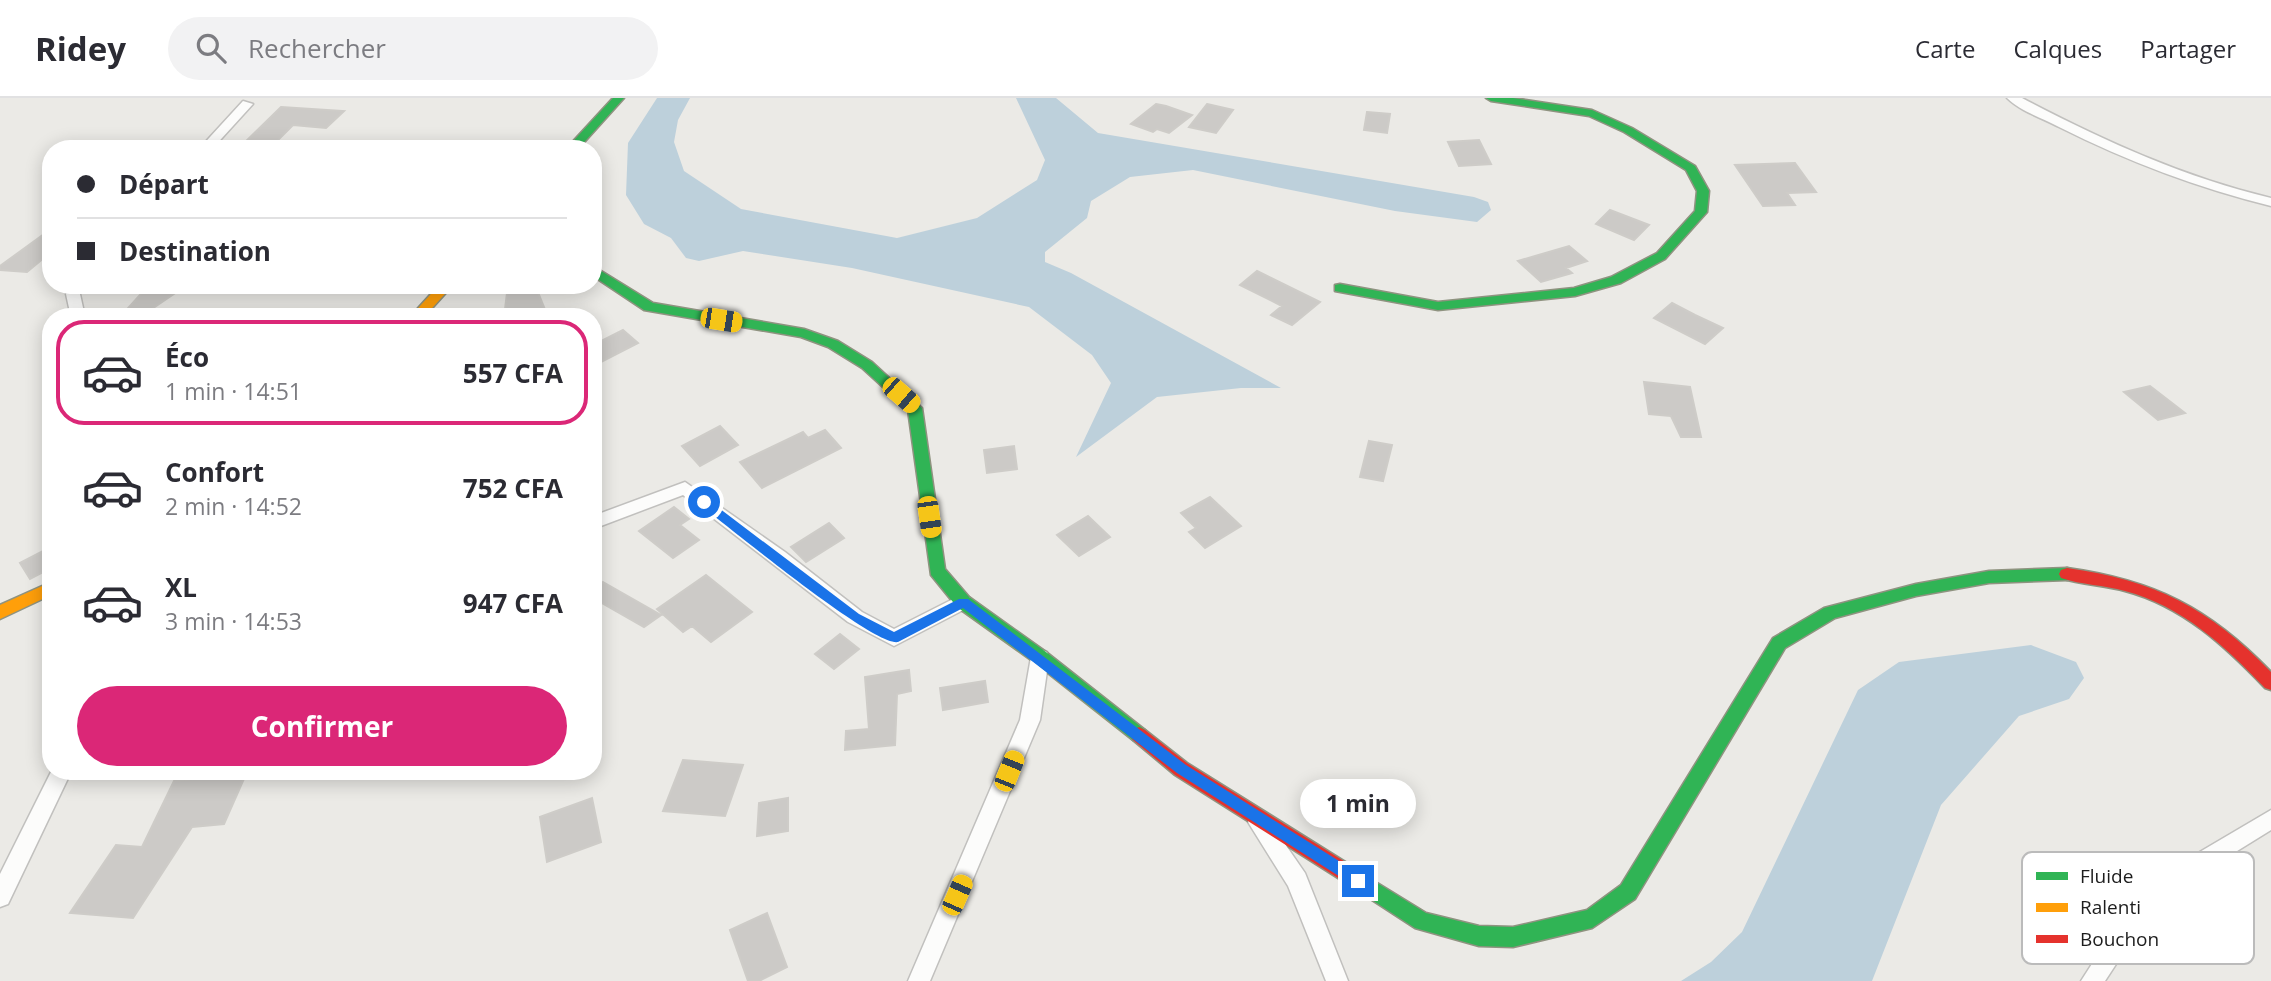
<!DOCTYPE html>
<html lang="fr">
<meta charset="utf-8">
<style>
:root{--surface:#fff;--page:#f2f2f3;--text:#2b2b33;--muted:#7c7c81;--line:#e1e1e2;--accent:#db2777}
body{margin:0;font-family:"Open Sans",sans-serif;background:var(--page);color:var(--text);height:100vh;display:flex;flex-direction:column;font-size:26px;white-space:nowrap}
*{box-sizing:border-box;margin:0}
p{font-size:23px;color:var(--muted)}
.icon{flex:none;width:38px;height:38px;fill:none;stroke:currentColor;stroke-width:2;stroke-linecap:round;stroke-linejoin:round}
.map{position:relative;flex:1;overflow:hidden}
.side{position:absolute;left:42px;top:210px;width:560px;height:472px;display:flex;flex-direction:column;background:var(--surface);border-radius:28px;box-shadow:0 4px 18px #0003}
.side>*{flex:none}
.banner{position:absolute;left:42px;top:42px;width:560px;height:154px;border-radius:28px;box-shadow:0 4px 18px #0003;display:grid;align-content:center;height:154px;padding:0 35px;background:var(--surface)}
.end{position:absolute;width:32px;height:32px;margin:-16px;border:9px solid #1a73e8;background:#fff;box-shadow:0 0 0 4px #fff}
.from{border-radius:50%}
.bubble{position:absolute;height:49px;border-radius:24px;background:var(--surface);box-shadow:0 4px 18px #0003;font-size:23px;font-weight:700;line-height:49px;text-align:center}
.car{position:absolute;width:21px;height:42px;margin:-21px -10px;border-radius:9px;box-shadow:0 0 5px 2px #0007;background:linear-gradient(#f5c518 24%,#345 0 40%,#f5c518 0 76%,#345 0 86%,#f5c518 0)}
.banner b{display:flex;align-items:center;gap:24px;height:66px;font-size:26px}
.banner b+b{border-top:2px solid var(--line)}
.banner i{width:18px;height:18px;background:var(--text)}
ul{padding:12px 0 0;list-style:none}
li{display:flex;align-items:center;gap:21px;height:105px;margin:0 14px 10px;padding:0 21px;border:4px solid transparent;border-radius:28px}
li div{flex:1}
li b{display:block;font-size:26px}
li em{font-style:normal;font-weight:700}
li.selected{border-color:var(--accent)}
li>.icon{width:63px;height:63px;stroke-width:1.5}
.button{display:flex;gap:14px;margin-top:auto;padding:14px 35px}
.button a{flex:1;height:80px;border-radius:42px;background:var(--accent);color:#fff;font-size:28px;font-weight:700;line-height:80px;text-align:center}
header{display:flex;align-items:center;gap:42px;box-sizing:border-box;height:98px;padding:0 35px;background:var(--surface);border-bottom:2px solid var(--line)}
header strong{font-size:33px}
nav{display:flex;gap:38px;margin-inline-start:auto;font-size:24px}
.search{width:490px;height:63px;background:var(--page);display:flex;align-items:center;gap:18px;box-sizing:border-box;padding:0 24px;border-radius:38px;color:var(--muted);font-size:26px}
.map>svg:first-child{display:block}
.water{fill:#bdd0db}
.building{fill:#cccac7;stroke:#ceccc8;stroke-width:2}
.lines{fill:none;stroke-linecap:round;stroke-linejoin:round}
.street-casing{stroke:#c1c0be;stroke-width:3}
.fast-casing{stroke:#8f9380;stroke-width:3}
.slow-casing{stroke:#8f9380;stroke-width:3}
.jam-casing{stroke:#8f9380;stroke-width:3}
.street{fill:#fcfcfb;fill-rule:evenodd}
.fast{fill:#30b455;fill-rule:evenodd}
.slow{fill:#ff9f0a;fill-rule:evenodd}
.jam{fill:#e5322d;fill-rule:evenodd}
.route{fill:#1a73e8}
.key{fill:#fff;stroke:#bbb;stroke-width:2}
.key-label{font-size:19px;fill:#1d1d1d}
</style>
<header>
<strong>Ridey</strong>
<div class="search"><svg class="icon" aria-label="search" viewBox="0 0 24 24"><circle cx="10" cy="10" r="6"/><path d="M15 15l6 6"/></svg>Rechercher</div>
<nav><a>Carte</a><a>Calques</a><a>Partager</a></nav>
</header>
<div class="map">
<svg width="2271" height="883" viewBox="0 0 2271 883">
<rect width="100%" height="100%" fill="#ebeae6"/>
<path class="water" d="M657,0H690L678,22L674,44L684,73L741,111L897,140L977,120L1037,82L1045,62L1016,0H1056L1098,35L1474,99L1488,104L1491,112L1477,124L1395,113L1193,72L1130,79L1091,103L1087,120L1045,154V164L1071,175L1281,290H1241L1157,299L1076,359L1111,285L1092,257L1029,209L852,170L743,153L699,163L686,160L671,140L644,126L626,97L628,45Z
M2031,547L2076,564L2084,580L2069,601L2019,618L1941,707L1872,883H1681L1711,864L1742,834L1858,592L1899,564Z"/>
<path class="building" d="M1156,6L1166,8L1192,17L1169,35L1157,31L1153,34L1131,26Z
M1207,6L1233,12L1216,35L1189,29Z
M281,9L344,13L326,30L293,27L269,51L239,50Z
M1367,14L1390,16L1387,35L1364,32Z
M1479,42L1491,66L1459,68L1448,44Z
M1795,65L1816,94L1787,95L1795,107L1763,108L1735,67Z
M1610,112L1649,127L1634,142L1596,126Z
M51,131V154L27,174L0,172V168Z
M1569,148L1587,163L1566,170L1572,175L1541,184L1518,163Z
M1257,173L1320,204L1292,227L1271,217L1282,208L1240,187Z
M149,187H187L140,219H120Z
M508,187H535L548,219H504Z
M1672,205L1695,217L1723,230L1705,246L1654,220Z
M623,232L638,245L593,268V247Z
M1644,284L1690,289L1701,339H1681L1671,318L1649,316Z
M2150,288L2185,315L2158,322L2124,294Z
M720,328L738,347L700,368L682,348Z
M825,332L841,350L762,390L740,364L803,334L808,340Z
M1369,343L1392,347L1383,383L1360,379Z
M1014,348L1017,371L987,375L984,352Z
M1210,399L1241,428L1205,450L1189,434L1196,430L1181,415Z
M674,409L689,421L680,427L699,442L673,460L639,433Z
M1088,418L1110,439L1079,458L1057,437Z
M829,425L844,440L806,464L791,449Z
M51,449V470L30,481L20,465Z
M706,477L752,514L711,544L692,528L683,534L657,511Z
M603,484L661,517L644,529L593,500V492Z
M840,536L859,551L834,571L815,556Z
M909,572L911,593L897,596L895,647L845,652L846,633L869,631L865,579Z
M985,583L988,604L943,612L940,590Z
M683,662L743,667L725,718L663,713Z
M246,676L224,726L192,729L133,820L70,815L116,747L142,749L174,683Z
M592,700L601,744L547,764L540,719Z
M788,700V733L757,738L759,705Z
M767,815L787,869L759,883H748L730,832Z"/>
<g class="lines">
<defs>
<path id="street" d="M2007,0H2022C2102,42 2183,79 2271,100V108C2197,90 2127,63 2059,29C2042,20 2020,13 2007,0Z
M243,3L253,6L212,51H199Z
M70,187H84L80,196L85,219H71L66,196Z
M685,384L785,454L862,514L894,531L957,499H969L972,504L969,509L894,548L848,524L683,397L593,431V418Z
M1040,551L1047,554L1049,559L1040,622L930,883H908L1020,622L1031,559L1033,554Z
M51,674H71L8,806L0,809V776Z
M2271,712V732L2158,802L2105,883H2081L2142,788Z
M1258,715L1265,717L1305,775L1348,883H1326L1288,788L1248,724L1251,717Z"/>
<path id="fast" d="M613,0H624L578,51H566Z
M1486,0H1513L1592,12L1632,30L1695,68L1709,93L1707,114L1665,161L1621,185L1575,198L1438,212L1335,193V187L1340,186L1438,204L1574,190L1611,179L1657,155L1695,113L1697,93L1686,72L1624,34L1589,18L1491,3Z
M593,168L653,205L804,231L838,243L872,264L922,310L945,471L969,499L1046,554L1145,632L1148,637L1145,642L1139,645L1133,642L1034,564L957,509L931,477L908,312L862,270L828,249L801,239L644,212L593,178Z
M2067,470L2073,472L2075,476L2073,480L2067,482L1989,485L1916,498L1835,520L1785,550L1635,801L1592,830L1513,849L1479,848L1415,830L1349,787L1346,781L1349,775L1356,772L1426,815L1479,828L1513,829L1587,812L1621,787L1773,540L1824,510L1916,486L1989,473Z"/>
<path id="slow" d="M439,187H453L424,219H410Z
M51,484V497L0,521V507Z"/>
<path id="jam" d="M2067,470C2154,482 2210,510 2271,574V592L2265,590C2225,548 2182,508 2125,493C2104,487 2082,487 2061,480L2059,476L2061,472Z
M1139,629L1145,632L1187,665L1363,775L1366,781L1363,787L1356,790L1349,787L1175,677L1133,642L1130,637L1133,632Z"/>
</defs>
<use href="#street" class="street-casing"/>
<use href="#fast" class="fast-casing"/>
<use href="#slow" class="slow-casing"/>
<use href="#jam" class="jam-casing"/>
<use href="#street" class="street"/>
<use href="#fast" class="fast"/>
<use href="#slow" class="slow"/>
<use href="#jam" class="jam"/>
</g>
<path class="route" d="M700,401H707L859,516L894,534L959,501H968L1186,667L1363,778V787H1353L1177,675L963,510L898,544C874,549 728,428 700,407Z"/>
<rect x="2022" y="754" width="232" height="112" rx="10" class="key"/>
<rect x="2036" y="774" width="32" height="8" fill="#30b455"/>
<rect x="2036" y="805" width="32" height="9" fill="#ff9f0a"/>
<rect x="2036" y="837" width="32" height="8" fill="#e5322d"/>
<g class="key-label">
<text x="2080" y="785">Fluide</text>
<text x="2080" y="816">Ralenti</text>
<text x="2080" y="848">Bouchon</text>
</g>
</svg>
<i class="end from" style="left:704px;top:404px"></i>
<i class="end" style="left:1358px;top:783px"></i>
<div class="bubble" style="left:1300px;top:681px;width:116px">1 min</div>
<i class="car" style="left:721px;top:222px;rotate:99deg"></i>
<i class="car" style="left:901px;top:297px;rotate:131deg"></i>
<i class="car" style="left:929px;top:419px;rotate:172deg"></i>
<i class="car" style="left:1009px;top:673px;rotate:22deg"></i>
<i class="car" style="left:957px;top:797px;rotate:24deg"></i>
<div class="banner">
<b><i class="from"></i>Départ</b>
<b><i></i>Destination</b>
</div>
<section class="side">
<ul>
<li class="selected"><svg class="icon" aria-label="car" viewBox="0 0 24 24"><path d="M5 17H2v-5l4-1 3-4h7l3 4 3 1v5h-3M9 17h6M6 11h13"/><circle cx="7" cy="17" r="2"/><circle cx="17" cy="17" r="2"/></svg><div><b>Éco</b><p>1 min · 14:51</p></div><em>557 CFA</em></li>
<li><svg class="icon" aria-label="car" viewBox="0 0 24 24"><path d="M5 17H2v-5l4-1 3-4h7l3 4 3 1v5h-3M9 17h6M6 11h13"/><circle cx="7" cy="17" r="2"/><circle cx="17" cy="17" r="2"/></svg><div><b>Confort</b><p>2 min · 14:52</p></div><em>752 CFA</em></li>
<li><svg class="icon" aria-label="car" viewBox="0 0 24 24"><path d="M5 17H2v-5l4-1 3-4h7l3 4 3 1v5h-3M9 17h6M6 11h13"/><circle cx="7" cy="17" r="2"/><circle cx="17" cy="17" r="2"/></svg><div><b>XL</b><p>3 min · 14:53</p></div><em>947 CFA</em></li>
</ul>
<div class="button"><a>Confirmer</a></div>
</section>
</div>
